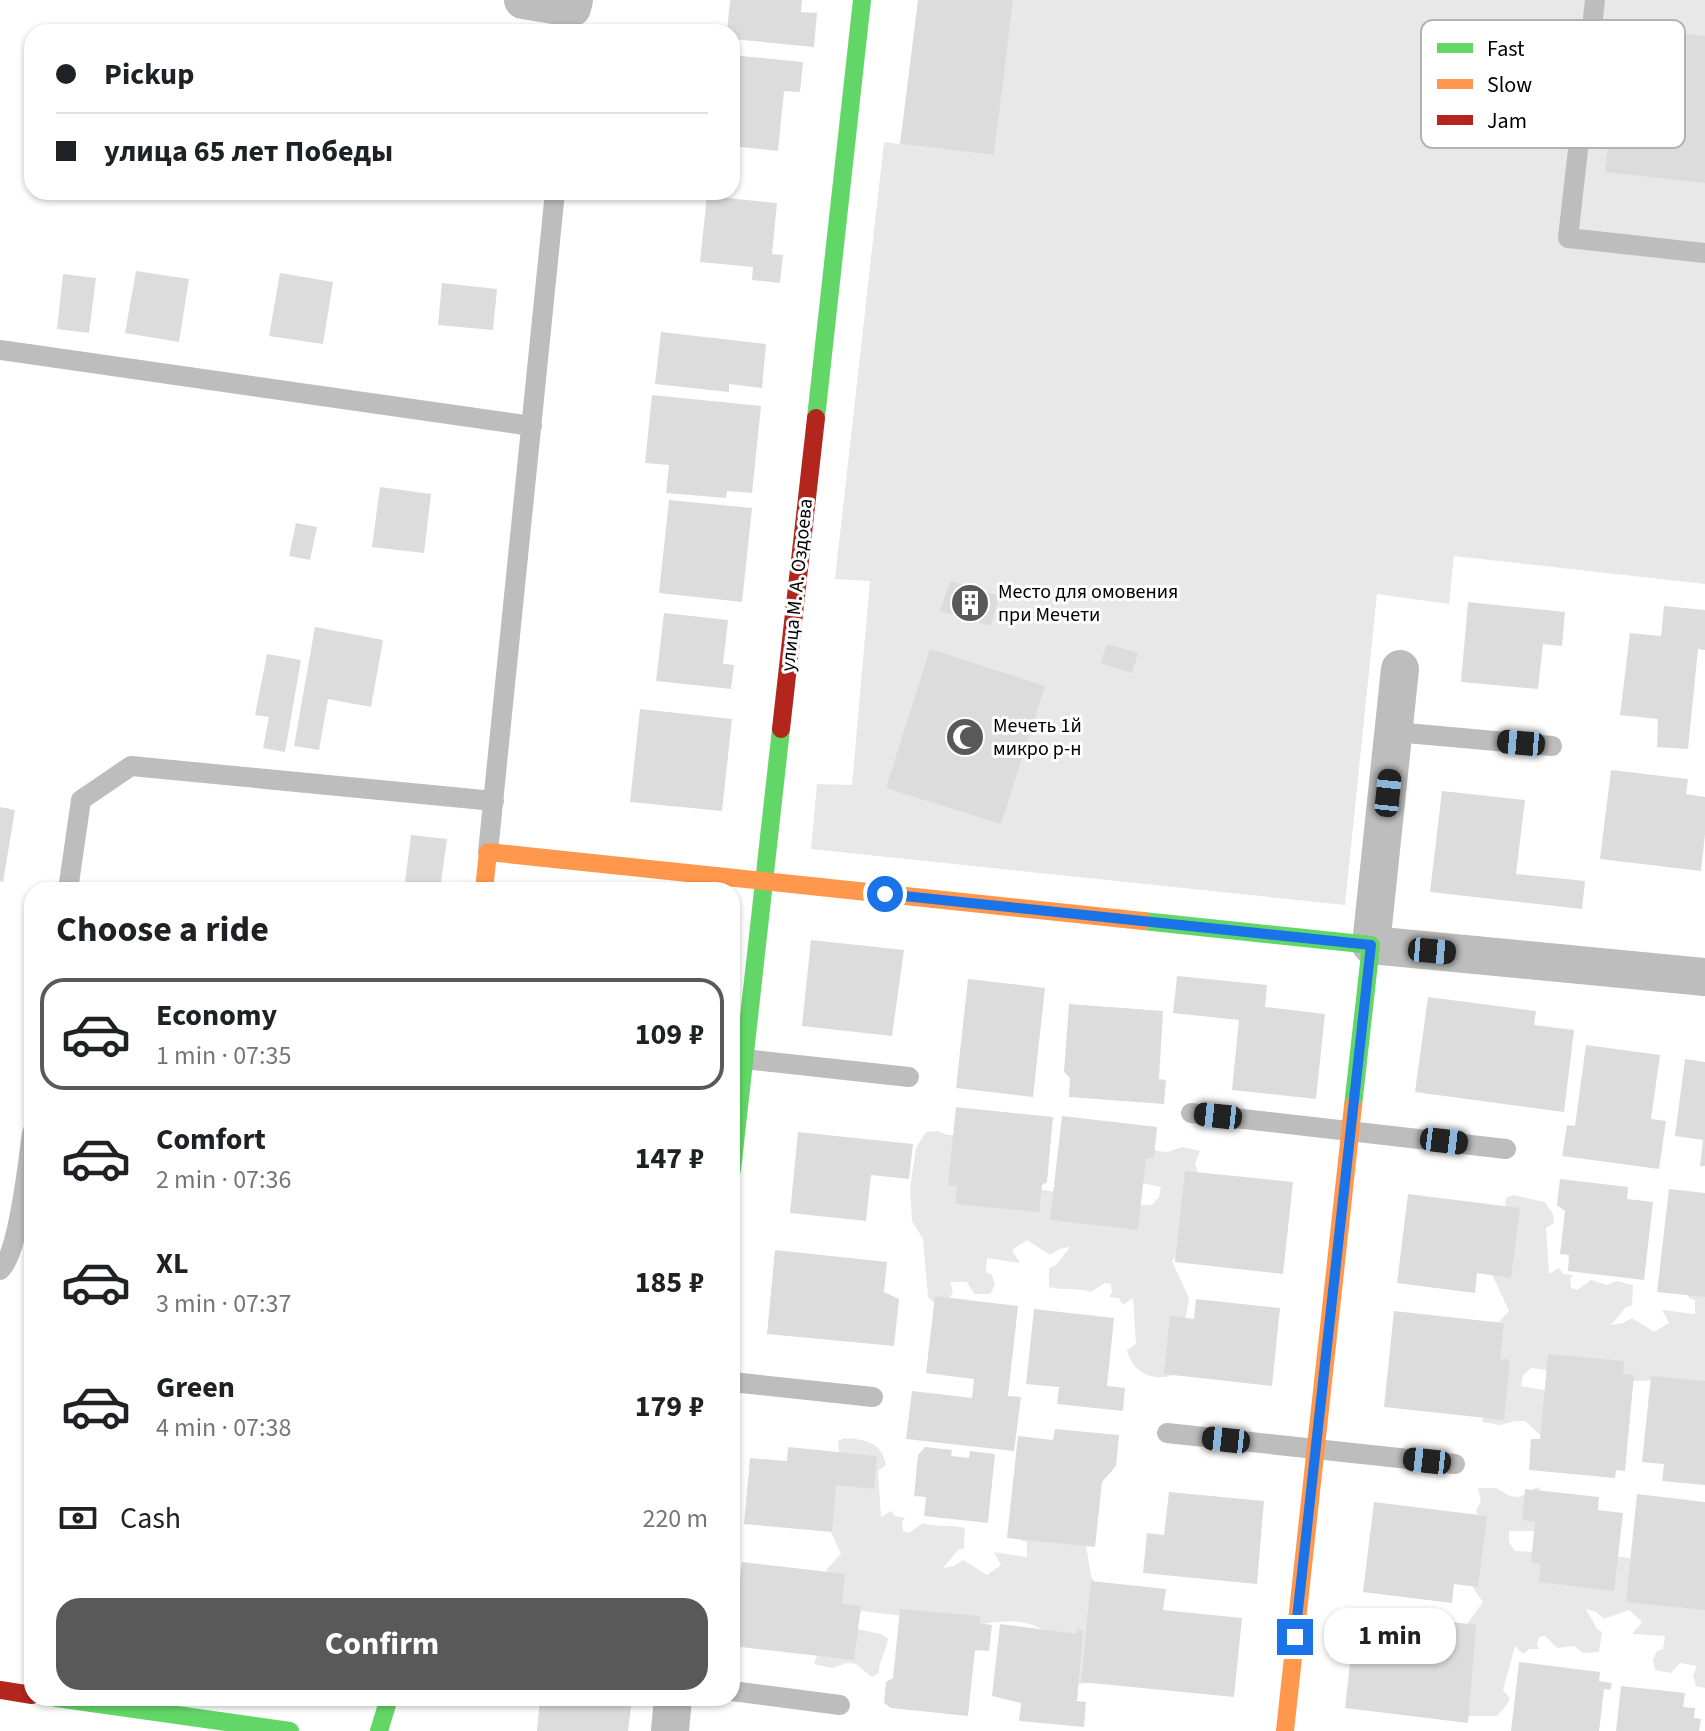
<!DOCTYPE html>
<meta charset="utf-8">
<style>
:root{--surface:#fff;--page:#f2f2f2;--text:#202124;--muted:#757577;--line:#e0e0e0;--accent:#595959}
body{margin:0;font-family:"Source Sans 3",sans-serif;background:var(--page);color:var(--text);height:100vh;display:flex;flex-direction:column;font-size:30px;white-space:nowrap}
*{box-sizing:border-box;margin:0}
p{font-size:26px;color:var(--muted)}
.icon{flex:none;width:44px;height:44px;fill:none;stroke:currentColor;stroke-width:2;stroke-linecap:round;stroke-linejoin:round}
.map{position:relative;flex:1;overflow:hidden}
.panel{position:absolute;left:24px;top:882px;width:716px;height:824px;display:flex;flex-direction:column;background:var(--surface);border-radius:24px;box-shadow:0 2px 6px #0004}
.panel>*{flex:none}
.banner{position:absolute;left:24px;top:24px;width:716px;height:176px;border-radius:24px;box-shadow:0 2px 6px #0004;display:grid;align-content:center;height:176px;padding:0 32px;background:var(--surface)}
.end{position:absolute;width:36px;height:36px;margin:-18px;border:10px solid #1a73e8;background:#fff;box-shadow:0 0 0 4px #fff}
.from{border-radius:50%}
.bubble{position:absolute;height:56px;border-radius:24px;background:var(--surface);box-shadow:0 2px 6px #0004;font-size:26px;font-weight:700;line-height:56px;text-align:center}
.car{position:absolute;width:24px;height:48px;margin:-24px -12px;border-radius:10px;box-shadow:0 0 6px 2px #0007;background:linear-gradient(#222 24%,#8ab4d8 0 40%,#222 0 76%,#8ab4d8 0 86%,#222 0)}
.banner b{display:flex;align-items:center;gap:28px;height:76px;font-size:30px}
.banner b+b{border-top:2px solid var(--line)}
.banner i{width:20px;height:20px;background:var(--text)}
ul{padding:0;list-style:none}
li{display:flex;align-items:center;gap:24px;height:112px;margin:0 16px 12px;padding:0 16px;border:4px solid transparent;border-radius:24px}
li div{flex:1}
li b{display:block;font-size:30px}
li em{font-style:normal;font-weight:700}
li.on{border-color:var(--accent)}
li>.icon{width:72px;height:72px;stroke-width:1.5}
h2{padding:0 32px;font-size:36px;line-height:96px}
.pay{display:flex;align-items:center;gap:20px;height:88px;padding:0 32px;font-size:30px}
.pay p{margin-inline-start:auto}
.primary-button{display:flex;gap:16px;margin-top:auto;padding:16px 32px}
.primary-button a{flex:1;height:92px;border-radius:24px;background:var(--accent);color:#fff;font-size:32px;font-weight:700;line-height:92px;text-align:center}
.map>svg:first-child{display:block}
.green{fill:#e8e8e8}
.building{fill:#dcdcdc}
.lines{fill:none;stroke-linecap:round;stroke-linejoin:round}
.lane{stroke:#bdbdbd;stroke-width:20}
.street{stroke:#bdbdbd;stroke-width:38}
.fast{stroke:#63d668;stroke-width:18}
.slow{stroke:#ff974d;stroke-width:18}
.jam{stroke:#b3261e;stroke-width:18}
.route{stroke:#1a73e8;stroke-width:10}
.labels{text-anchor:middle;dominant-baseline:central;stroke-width:6;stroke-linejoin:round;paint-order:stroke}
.street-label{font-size:20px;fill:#000;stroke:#fff}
.poi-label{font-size:20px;fill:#000;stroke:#fff;text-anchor:start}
.key{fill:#fff;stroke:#b2b2b2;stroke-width:2}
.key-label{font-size:22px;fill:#000}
</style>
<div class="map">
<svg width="1705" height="1731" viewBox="0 0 1705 1731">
<rect width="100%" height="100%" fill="#fff"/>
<path class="green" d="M1012,0H1705V584L1454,556L1449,604L1377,594L1345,905L811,849L817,784L852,785L870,581L835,579L884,142L994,155Z
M937,1131L947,1135H960L1037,1189L1141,1205H1152L1159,1197L1161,1187L1133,1181L1142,1138L1157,1151L1167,1152L1182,1147L1200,1151L1195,1164L1198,1172L1194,1178L1187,1246L1172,1261L1189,1298L1176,1374C1154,1383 1132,1373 1127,1350L1136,1344L1133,1298L1123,1305L1119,1298L1109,1297L1112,1293L1111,1284L1105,1283L1091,1292C1075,1287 1064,1291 1049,1287V1268L1056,1265L1070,1247L1059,1249L1050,1255L1027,1240L1012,1250L1020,1263L987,1258L986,1272L992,1275L995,1285L990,1294H974L967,1282H950L953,1292L947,1302L934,1303L928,1297L923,1239L912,1221L910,1188L916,1148L926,1132Z
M1513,1195L1545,1202L1553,1214L1554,1223L1546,1228L1549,1274L1559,1268L1563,1274L1573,1275L1570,1279L1571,1288L1577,1290L1591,1280L1607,1285L1617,1281L1633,1285L1632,1305L1626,1307L1611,1325L1623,1323L1632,1318L1654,1332L1669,1323L1662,1310L1695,1314V1300L1689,1298L1687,1288L1705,1278V1385L1695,1380L1627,1381L1531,1368L1523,1375L1521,1386L1549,1391L1547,1431L1540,1435L1525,1421H1515L1500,1425L1482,1422L1495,1326L1509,1311L1492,1274L1507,1209L1505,1204L1506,1198Z
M845,1438C866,1440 882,1442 886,1465L878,1471L881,1517L891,1511L895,1516L905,1518L902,1522L903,1531L909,1533L923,1523C938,1528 950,1524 965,1528L964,1548L958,1550L943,1568L954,1566L963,1560L987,1575L1001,1565L994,1552L1027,1557V1542L1021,1540L1019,1531L1086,1545L1091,1576L1101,1594L1098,1667L1088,1683L1077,1684C1067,1668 1059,1646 1046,1633C1030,1617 997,1621 977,1625L862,1611L855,1618L853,1628L881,1634L888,1638C887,1651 878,1661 879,1673L872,1677L856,1664L847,1663L832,1668L814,1664L819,1651L827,1569L841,1554L824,1517L829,1484L839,1451L838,1441Z
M1537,1487L1543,1492L1538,1531H1509V1542L1515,1551L1613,1556L1630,1558L1641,1564L1705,1565V1688L1696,1686L1693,1675L1697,1666L1680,1663L1671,1673L1655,1670L1653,1660L1657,1651L1663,1649L1665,1636L1632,1634L1642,1622L1629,1610L1604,1619L1596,1612L1586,1609L1597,1629L1602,1632L1599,1652L1583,1653L1574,1646L1557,1648L1545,1636L1539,1637L1537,1645L1539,1649H1529L1523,1654L1515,1646L1503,1690L1510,1698L1506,1706L1497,1716H1464L1459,1635L1483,1602L1471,1585L1478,1516L1476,1510L1481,1502L1478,1488H1496L1510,1496L1520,1497Z"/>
<path class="building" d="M730,0H802L801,12L817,13L814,47L732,39V32H727Z
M918,0H1013L994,155L900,144Z
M1622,26L1705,36V183L1605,172Z
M732,55L803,62L800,92L784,91L778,151L732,146Z
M707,196L777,203L772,254L783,255L780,283L752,280L753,267L700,262Z
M136,271L189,279L179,342L125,333Z
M280,273L333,282L323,344L269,336Z
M63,274L96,278L89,333L57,329Z
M442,283L497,289L493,330L438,325Z
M661,332L766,344L762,388L729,384V392L655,384Z
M652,395L761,406L752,493L727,491L726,498L666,493L669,465L645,463Z
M380,487L431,494L424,553L372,547Z
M669,500L752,508L742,602L659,593Z
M296,523L317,527L310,560L289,556Z
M950,581L999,596L991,626L940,611Z
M1468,602L1565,612L1562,646L1543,644L1538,689L1461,682Z
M1664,606L1705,610V650L1698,649L1688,749L1657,747L1658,719L1620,715L1630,633L1661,636Z
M664,613L728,620L723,664L734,665L731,689L656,681Z
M315,627L383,640L371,707L328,699L319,750L294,746Z
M1107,644L1138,653L1132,673L1101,663Z
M930,649L1045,686L1001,824L886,788Z
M267,654L301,660L285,752L263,748L269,717L255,715Z
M640,709L732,719L722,811L630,802Z
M1611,770L1688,779L1686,794L1705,797V834L1701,871L1600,859Z
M1442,791L1525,800L1516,874L1585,881L1582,909L1430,892Z
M0,807L15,810L3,882L0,881Z
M411,835L447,839L440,890H404Z
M811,940L904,950L892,1036L802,1026Z
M1177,976L1267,985L1265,1007L1325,1014L1316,1099L1232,1090L1239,1020L1173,1013Z
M968,979L1045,988L1033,1097L956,1088Z
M1428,997L1536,1011L1534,1025L1574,1030L1564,1112L1415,1092Z
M1069,1004L1163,1011L1159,1079L1166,1080L1164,1104L1069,1097L1070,1078L1064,1072Z
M1586,1045L1660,1055L1651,1119L1666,1121L1659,1169L1562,1156L1567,1125L1575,1126Z
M1685,1059L1705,1062V1166H1700L1703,1140L1675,1136Z
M956,1107L1053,1117L1047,1182L1042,1185L1039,1212L955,1204L957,1186L948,1185Z
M1062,1116L1157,1127L1154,1158H1146L1138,1230L1050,1220Z
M798,1132L913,1144L909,1179L871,1175L866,1221L790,1213Z
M1185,1171L1293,1182L1283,1274L1175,1262Z
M1560,1179L1628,1187L1627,1199L1653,1202L1644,1280L1568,1271L1569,1255L1560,1254L1565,1211L1557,1205Z
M1669,1189L1705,1193V1297L1657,1292Z
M1408,1194L1520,1208L1511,1278L1477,1273L1475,1293L1397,1283Z
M775,1250L887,1262L884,1292L899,1299L894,1346L767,1334Z
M935,1296L1018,1306L1008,1396L1021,1397L1014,1451L906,1439L912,1391L972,1398L974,1379L926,1373Z
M1196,1299L1280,1308L1272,1386L1164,1374L1170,1316L1194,1319Z
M1034,1309L1114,1318L1107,1386L1125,1388L1123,1411L1057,1404L1059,1387L1026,1384Z
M1394,1311L1504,1323L1500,1359L1510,1360L1504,1420L1384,1407Z
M1548,1354L1624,1361L1623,1374L1634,1375L1625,1471L1616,1470L1615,1478L1529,1470L1531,1439H1540Z
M1651,1376L1705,1381V1485L1662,1481L1664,1464L1642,1462Z
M1055,1429L1119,1435L1116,1466L1102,1482L1095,1547L1007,1538L1018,1436L1053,1440Z
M788,1447L877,1456L874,1489L836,1485L832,1532L744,1524L750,1458L787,1461Z
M925,1447L952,1450L951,1456L969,1458L970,1451L995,1454L988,1523L924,1516L926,1497L914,1496L918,1455Z
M1525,1489L1599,1497L1598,1510L1623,1513L1614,1591L1539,1582L1541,1564L1531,1562L1535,1522L1522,1520Z
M1169,1492L1264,1501L1257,1584L1143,1573L1147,1533L1164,1535Z
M1637,1494L1705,1502V1610L1626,1602Z
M1374,1502L1487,1516L1478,1587L1454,1584L1452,1603L1363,1592Z
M742,1562L845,1574L842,1604L861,1606L854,1660L732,1646Z
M1091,1581L1166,1589L1163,1610L1242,1618L1234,1697L1081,1682Z
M900,1609L980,1616L979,1623L992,1625L989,1651L975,1650L968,1716L891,1708L884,1703L886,1682L893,1678Z
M1399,1615L1476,1625L1468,1723L1345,1708L1354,1629L1397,1634Z
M1000,1624L1077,1634V1629L1083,1630L1077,1701L1086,1702L1084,1727L1019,1721L1021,1703L992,1696Z
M1519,1662L1600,1672L1599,1681L1612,1683L1610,1690L1604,1689L1599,1731H1511Z
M1621,1686L1685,1693L1683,1707L1695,1708L1694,1718L1701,1719L1699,1731H1616Z
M540,1698H632L628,1731H537Z"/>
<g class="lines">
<path class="lane" d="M1595,0L1568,238L1705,253
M570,32L572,8
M0,350L532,426
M1395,732L1552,746
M488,852L555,192
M68,890L81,800L131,766L494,801
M744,1059L909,1077
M1191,1113L1506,1149
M0,1270C19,1254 28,1161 32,1133
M732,1382L873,1397
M1167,1433L1455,1464
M732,1691L840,1705"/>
<path class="street" d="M523,0L572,8L574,0
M1400,669L1371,945L1705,977
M670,1731L673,1698"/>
<path class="fast" d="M816,418L862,0
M1143,921L1371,945L1353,1106
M732,1170L781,729
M56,1698L290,1731
M379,1731L389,1698"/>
<path class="slow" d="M484,890L488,852L1143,921
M1285,1731L1353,1106"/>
<path class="jam" d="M781,729L816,418
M0,1690L32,1695"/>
</g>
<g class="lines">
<path class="route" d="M885,894L1371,945L1295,1637"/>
</g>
<defs>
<symbol id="building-disc" viewBox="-11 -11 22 22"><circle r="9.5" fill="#595959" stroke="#fff"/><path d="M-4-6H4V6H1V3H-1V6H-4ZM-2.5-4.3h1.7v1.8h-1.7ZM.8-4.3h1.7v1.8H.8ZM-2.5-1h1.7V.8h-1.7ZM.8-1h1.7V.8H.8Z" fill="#fff"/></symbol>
<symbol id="mosque-disc" viewBox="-11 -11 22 22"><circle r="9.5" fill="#595959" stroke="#fff"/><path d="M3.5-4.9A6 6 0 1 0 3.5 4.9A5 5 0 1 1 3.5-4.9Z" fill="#fff"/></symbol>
</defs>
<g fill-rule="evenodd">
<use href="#building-disc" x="948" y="581" width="44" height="44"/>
<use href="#mosque-disc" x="943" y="715" width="44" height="44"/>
</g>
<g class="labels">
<g class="street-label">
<text transform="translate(797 585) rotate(-84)">улица М. А. Оздоева</text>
</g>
<g class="poi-label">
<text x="998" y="592">Место для омовения<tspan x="998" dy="23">при Мечети</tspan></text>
<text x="993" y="726">Мечеть 1й<tspan x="993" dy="23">микро р-н</tspan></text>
</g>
</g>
<rect x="1421" y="20" width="264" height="128" rx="12" class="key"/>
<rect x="1437" y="43" width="36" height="10" fill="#63d668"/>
<rect x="1437" y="79" width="36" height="10" fill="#ff974d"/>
<rect x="1437" y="115" width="36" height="10" fill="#b3261e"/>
<g class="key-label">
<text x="1487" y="56">Fast</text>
<text x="1487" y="92">Slow</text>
<text x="1487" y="128">Jam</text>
</g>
</svg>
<i class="end from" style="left:885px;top:894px"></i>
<i class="end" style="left:1295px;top:1637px"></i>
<div class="bubble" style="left:1324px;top:1608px;width:132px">1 min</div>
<i class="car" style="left:1521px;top:743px;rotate:275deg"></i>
<i class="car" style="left:1388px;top:793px;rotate:6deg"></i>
<i class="car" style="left:1432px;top:951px;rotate:95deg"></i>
<i class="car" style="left:1218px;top:1116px;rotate:276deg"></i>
<i class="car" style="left:1444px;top:1141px;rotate:97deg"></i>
<i class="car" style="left:1226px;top:1440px;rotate:276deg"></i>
<i class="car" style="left:1427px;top:1461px;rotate:276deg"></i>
<div class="banner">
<b><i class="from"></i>Pickup</b>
<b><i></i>улица 65 лет Победы</b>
</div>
<section class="panel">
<h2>Choose a ride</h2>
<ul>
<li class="on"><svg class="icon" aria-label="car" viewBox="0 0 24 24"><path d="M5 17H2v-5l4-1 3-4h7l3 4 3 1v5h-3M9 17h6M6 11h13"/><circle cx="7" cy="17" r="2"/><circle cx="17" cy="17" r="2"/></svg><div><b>Economy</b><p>1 min · 07:35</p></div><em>109 ₽</em></li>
<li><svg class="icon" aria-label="car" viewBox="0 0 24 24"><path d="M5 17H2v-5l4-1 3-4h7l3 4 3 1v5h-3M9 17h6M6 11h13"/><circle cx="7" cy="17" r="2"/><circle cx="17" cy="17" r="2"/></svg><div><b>Comfort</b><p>2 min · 07:36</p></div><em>147 ₽</em></li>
<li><svg class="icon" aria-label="car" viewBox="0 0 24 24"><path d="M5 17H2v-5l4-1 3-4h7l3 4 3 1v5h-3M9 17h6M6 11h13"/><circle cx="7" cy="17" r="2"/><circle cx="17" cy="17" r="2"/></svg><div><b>XL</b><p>3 min · 07:37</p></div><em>185 ₽</em></li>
<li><svg class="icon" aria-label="car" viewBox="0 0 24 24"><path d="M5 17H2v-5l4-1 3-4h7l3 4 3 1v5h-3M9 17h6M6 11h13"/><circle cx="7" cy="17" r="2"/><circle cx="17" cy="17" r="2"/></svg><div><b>Green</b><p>4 min · 07:38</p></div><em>179 ₽</em></li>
</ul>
<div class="pay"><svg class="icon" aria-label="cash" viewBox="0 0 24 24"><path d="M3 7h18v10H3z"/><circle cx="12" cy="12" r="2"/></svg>Cash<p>220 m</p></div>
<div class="primary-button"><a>Confirm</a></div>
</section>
</div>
